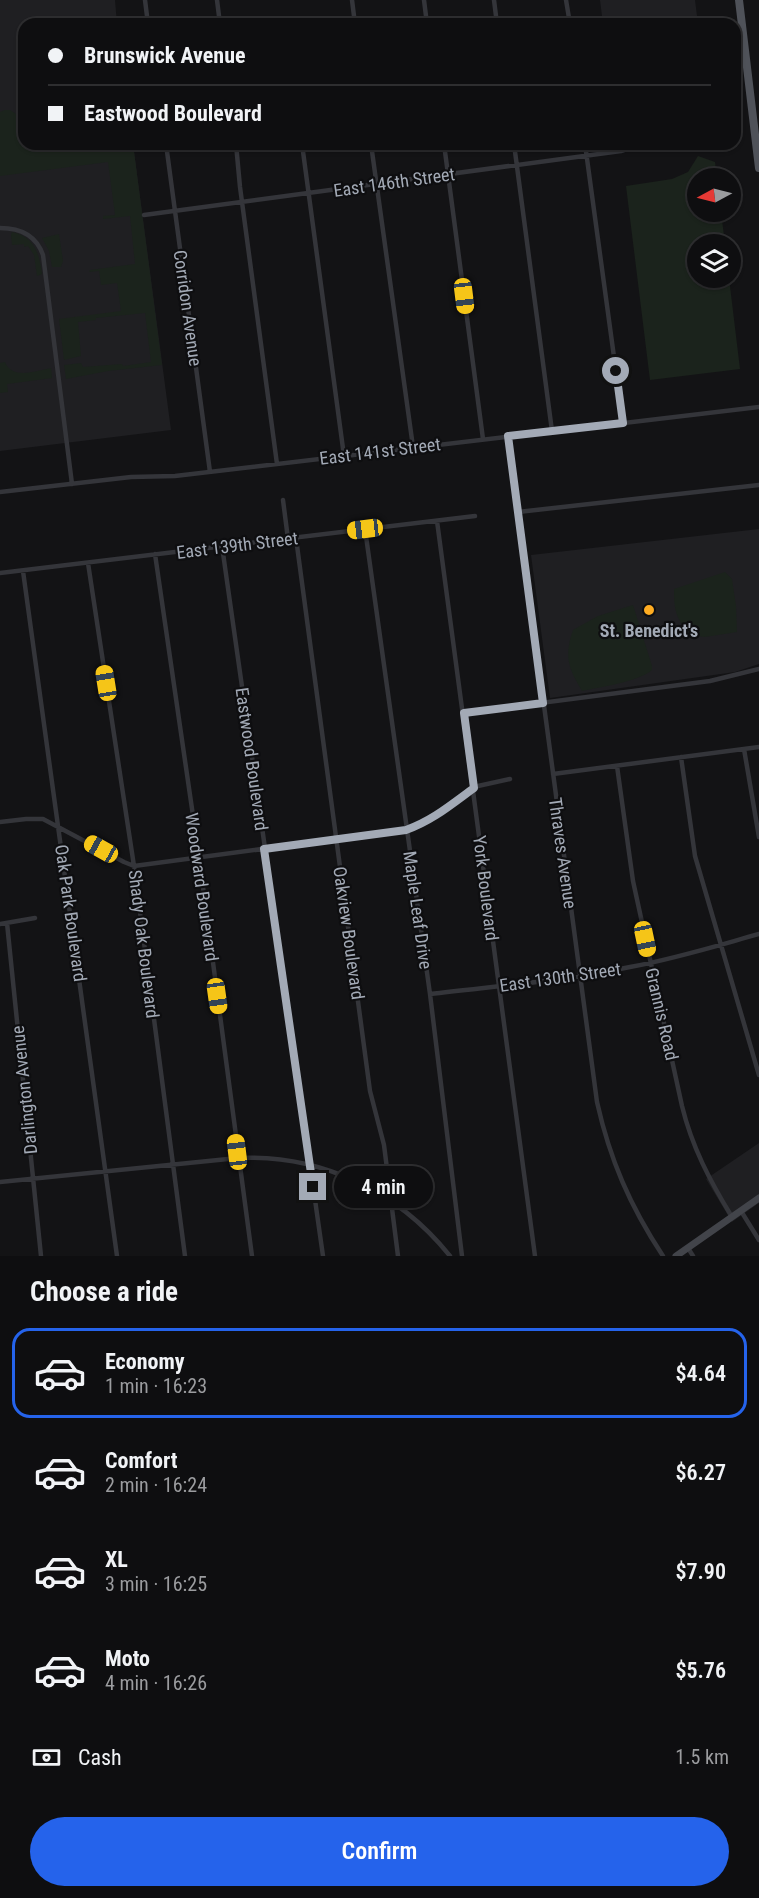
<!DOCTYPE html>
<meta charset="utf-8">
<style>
:root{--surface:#0e0e10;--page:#171719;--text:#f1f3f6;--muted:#9b9c9f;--line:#2e2e30;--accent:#2563eb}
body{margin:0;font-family:"Roboto Condensed",sans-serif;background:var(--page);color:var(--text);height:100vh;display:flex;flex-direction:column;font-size:22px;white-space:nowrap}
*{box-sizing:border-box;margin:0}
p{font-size:20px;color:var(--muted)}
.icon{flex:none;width:33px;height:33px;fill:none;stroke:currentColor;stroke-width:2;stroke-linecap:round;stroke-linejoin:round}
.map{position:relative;height:1256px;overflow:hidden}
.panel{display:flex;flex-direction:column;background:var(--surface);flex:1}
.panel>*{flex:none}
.top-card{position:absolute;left:18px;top:18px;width:723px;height:132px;border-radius:18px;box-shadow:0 2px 4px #0004,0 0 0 2px var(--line);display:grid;align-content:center;height:132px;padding:0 30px;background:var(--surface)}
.needle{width:39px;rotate:263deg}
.controls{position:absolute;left:687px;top:168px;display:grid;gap:12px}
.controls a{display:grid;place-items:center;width:54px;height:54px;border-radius:50%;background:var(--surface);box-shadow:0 2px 4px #0004,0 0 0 2px var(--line);font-size:30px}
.end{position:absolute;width:27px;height:27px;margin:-14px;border:8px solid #a3aab6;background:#111;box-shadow:0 0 0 3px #111}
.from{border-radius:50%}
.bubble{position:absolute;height:42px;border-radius:21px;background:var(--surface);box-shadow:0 2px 4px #0004,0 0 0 2px var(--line);font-size:20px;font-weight:600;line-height:42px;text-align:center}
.car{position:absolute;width:18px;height:36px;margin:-18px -9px;border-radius:8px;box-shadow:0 0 4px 2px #0007;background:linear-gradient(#f5c518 24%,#345 0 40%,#f5c518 0 76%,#345 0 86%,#f5c518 0)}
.top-card b{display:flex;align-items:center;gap:21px;height:57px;font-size:22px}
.top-card b+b{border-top:2px solid var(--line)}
.top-card i{width:15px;height:15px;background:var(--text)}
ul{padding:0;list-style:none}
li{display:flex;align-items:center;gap:18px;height:90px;margin:0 12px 9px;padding:0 18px;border:3px solid transparent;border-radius:18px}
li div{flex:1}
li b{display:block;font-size:22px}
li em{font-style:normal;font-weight:600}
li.current{border-color:var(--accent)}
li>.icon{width:54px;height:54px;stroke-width:1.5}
h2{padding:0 30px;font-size:27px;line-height:72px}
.pay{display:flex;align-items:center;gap:15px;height:66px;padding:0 30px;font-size:22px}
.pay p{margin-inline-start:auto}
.action{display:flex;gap:12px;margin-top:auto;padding:12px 30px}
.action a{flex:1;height:69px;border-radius:36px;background:var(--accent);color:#fff;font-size:24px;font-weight:600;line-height:69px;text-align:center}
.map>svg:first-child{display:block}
.built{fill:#1f1f22}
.green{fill:#1b231c}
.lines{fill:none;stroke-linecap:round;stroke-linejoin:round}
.minor{stroke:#34353a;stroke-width:4.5}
.secondary{stroke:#42444a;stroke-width:7}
.primary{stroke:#4f5259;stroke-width:8}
.route{stroke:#a3aab6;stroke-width:8}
.poi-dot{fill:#feac22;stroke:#0e0e10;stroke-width:2}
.labels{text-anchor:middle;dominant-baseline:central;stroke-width:4.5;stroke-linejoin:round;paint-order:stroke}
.street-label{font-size:18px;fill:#a3aab6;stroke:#0e0e10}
.poi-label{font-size:18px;font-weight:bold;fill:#a3aab6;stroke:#0e0e10}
</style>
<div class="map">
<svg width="759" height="1256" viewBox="0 0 759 1256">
<rect width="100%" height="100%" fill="#131315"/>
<path class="built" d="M0,0H115L117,24H24V144H133L171,430L0,451Z
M600,0H695L698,24H603Z
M759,529V664L735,672L550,698L531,555Z
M759,1143V1203L732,1222L706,1179Z"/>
<path class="green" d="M5,110H10L24,119V144H133L162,365L108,371L66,379L64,365L81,363L83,367L122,364L123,366L151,362L145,313L96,318V320L78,322L81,356L64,360L59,319L121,311L117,283L101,285L99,271L89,272L90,270L135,264L130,216L103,219V216L115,215L108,162L0,176V112Z
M698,156L715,162L717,178H698V212H721L725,244H698V278H729L740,369L650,380L626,186L672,179L688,172Z
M12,232C35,237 39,253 42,274L37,276L34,255L28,246L24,247V244L12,245L11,235Z
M59,234L63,261L61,267H52L49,251L42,238Z
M5,362C12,380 36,371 51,368L52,378L7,384L8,392L0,393V363Z
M725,572L732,579L736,606L737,632L705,637L690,635C676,618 674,611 674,589Z
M633,605L652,666V670C638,682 600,687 582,691C568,668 564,656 573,630L598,616Z"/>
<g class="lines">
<path class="minor" d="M145,0L148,24
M217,0L220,24
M352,0L355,24
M424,0L427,24
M494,0L497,24
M566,0L570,24
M286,23V24
M166,144L210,472
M236,144L240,187L277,464
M302,144L344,456
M371,144L413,447
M444,144L483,439
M514,144L552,431
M585,144L623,423
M144,215L621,151L642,144
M0,228C20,228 36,235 43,255L72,484
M508,436L597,1102C610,1160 630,1206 663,1256
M0,492L131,477L175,476L759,407
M283,500L288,539
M518,512L759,485
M437,521L535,1256
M365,529L430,994L462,1256
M296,538L370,1091L384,1145L398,1256
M222,546L323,1256
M155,554L199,857L252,1256
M88,563L134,866L185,1256
M23,571L117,1256
M0,573L475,516
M464,713L710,681L759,669
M744,749L759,837
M681,757L695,856L759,1075
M617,766L633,881L682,1106C692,1147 710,1181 732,1217
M553,774L759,747
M0,822L26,819H43L124,862L134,866L406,830L420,824L448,808L478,786L510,779
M7,923L41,1256
M0,924L35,918
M430,994C496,986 564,981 630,967C674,959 716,946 759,934
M0,1182L238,1158C321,1154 398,1191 450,1256
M741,1211L759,1240
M688,1248L693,1256"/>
<path class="secondary" d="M676,1256L759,1198"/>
<path class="primary" d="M739,0L759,168"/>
</g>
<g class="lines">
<path class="route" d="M313,1187L264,849L406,830C432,821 452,804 474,788L464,713L543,703L508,436L623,423L616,371"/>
</g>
<circle class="poi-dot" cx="649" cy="610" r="6"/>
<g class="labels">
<g class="street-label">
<text transform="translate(394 182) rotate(-8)">East 146th Street</text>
<text transform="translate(188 308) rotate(82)">Corridon Avenue</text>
<text transform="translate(380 451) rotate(-7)">East 141st Street</text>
<text transform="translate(237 545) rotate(-7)">East 139th Street</text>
<text transform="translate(252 759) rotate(82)">Eastwood Boulevard</text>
<text transform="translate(563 853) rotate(82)">Thraves Avenue</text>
<text transform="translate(202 887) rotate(82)">Woodward Boulevard</text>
<text transform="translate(486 888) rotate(83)">York Boulevard</text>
<text transform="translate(418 910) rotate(82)">Maple Leaf Drive</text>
<text transform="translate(71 913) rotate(82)">Oak Park Boulevard</text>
<text transform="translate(349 933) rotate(82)">Oakview Boulevard</text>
<text transform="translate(144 944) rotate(83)">Shady Oak Boulevard</text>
<text transform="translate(560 977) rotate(-8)">East 130th Street</text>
<text transform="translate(662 1014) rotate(77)">Grannis Road</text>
<text transform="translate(24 1090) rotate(-96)">Darlington Avenue</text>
</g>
<g class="poi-label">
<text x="649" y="630">St. Benedict's</text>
</g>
</g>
</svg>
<div class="controls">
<a><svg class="needle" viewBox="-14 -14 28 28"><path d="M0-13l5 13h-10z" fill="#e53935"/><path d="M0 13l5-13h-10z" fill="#9b9c9f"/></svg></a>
<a><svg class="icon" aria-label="layers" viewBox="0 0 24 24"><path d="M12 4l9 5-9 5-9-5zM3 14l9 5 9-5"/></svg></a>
</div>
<i class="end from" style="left:616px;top:371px"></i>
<i class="end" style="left:313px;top:1187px"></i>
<div class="bubble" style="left:334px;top:1166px;width:99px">4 min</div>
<i class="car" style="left:464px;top:296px;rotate:173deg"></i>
<i class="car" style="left:365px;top:529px;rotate:263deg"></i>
<i class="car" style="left:106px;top:683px;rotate:351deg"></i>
<i class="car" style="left:101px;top:849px;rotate:299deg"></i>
<i class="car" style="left:645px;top:939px;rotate:168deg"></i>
<i class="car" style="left:217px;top:996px;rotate:172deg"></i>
<i class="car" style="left:237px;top:1152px;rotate:353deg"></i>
<div class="top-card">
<b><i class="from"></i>Brunswick Avenue</b>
<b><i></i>Eastwood Boulevard</b>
</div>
</div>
<section class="panel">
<h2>Choose a ride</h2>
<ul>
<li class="current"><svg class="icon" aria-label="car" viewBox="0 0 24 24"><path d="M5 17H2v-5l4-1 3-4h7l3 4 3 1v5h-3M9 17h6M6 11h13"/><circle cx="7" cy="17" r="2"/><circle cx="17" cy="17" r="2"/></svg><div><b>Economy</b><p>1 min · 16:23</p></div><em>$4.64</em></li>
<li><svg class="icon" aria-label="car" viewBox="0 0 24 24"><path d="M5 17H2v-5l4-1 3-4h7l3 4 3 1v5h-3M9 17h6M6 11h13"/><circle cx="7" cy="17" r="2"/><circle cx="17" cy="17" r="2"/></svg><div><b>Comfort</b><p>2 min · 16:24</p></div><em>$6.27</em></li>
<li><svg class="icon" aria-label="car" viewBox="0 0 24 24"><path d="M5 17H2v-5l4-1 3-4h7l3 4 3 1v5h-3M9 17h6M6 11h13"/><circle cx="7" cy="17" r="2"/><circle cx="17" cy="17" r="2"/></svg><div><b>XL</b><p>3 min · 16:25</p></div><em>$7.90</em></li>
<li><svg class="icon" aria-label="car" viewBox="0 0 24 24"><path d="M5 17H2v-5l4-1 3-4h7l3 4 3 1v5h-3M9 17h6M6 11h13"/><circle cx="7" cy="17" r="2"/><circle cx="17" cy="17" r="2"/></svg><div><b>Moto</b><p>4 min · 16:26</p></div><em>$5.76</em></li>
</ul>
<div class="pay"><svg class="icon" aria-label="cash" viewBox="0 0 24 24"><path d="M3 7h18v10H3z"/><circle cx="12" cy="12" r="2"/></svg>Cash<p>1.5 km</p></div>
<div class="action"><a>Confirm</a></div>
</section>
